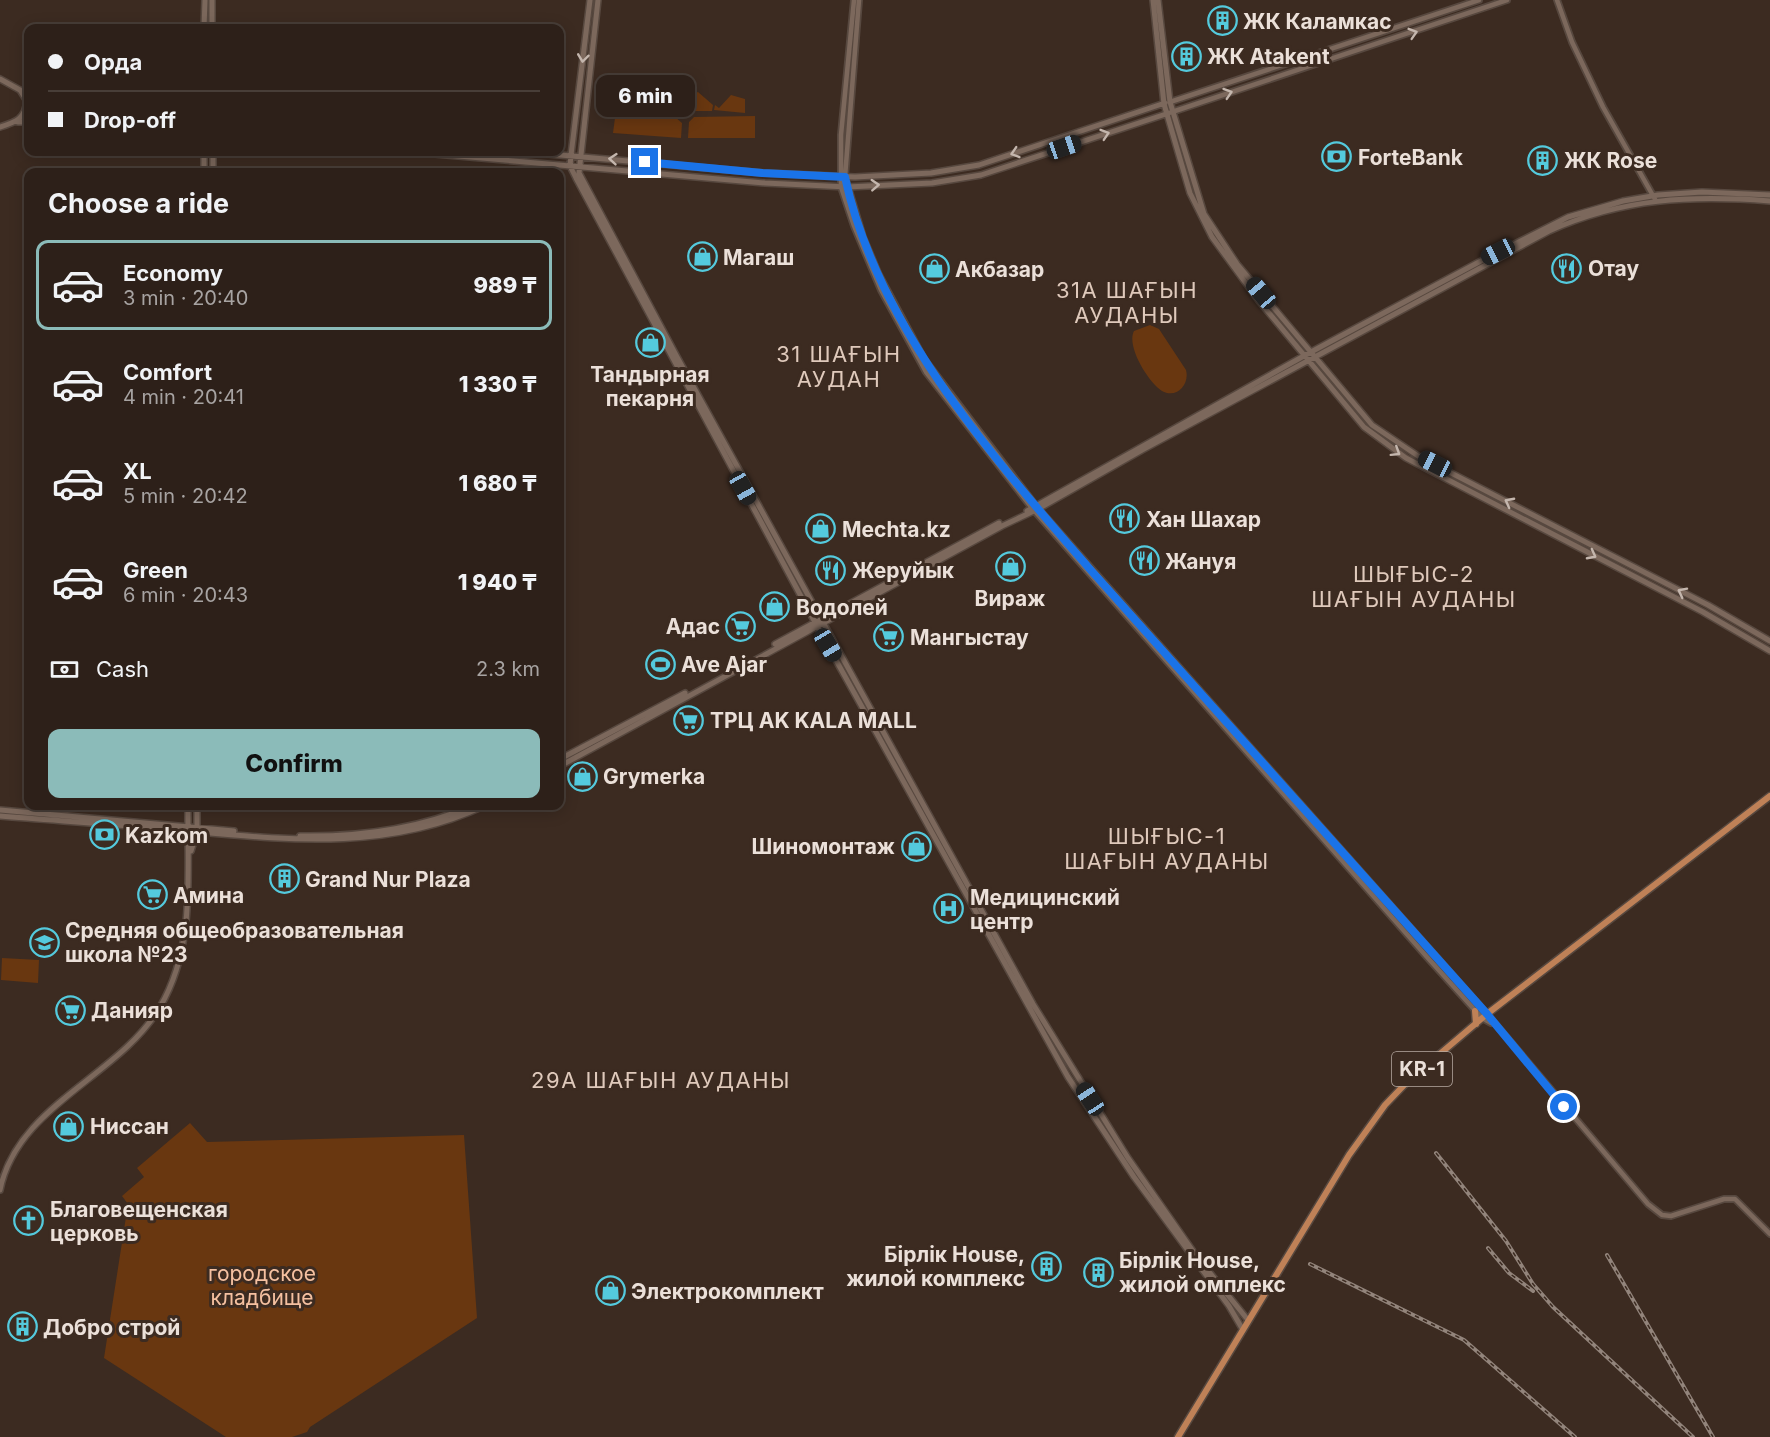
<!DOCTYPE html>
<meta charset="utf-8">
<style>
:root{--surface:#2d2019;--page:#392d26;--text:#f1f3f6;--muted:#a7a3a2;--line:#483e38;--accent:#8bbbb9}
body{margin:0;font-family:Inter,sans-serif;background:var(--page);color:var(--text);height:100vh;display:flex;flex-direction:column;font-size:22px;white-space:nowrap}
*{box-sizing:border-box;margin:0}
p{font-size:20px;color:var(--muted)}
.icon{flex:none;width:33px;height:33px;fill:none;stroke:currentColor;stroke-width:2;stroke-linecap:round;stroke-linejoin:round}
.map{position:relative;flex:1;overflow:hidden}
.side{position:absolute;left:24px;top:168px;width:540px;height:642px;display:flex;flex-direction:column;background:var(--surface);border-radius:12px;box-shadow:0 3px 15px #0003,0 0 0 2px var(--line)}
.side>*{flex:none}
.guide{position:absolute;left:24px;top:24px;width:540px;height:132px;border-radius:12px;box-shadow:0 3px 15px #0003,0 0 0 2px var(--line);display:grid;align-content:center;height:132px;padding:0 24px;background:var(--surface)}
.end{position:absolute;width:27px;height:27px;margin:-14px;border:8px solid #1a73e8;background:#fff;box-shadow:0 0 0 3px #fff}
.from{border-radius:50%}
.bubble{position:absolute;height:42px;border-radius:12px;background:var(--surface);box-shadow:0 3px 15px #0003,0 0 0 2px var(--line);font-size:20px;font-weight:800;line-height:42px;text-align:center}
.car{position:absolute;width:18px;height:36px;margin:-18px -9px;border-radius:8px;box-shadow:0 0 4px 2px #0007;background:linear-gradient(#222 24%,#8ab4d8 0 40%,#222 0 76%,#8ab4d8 0 86%,#222 0)}
.guide b{display:flex;align-items:center;gap:21px;height:57px;font-size:22px}
.guide b+b{border-top:2px solid var(--line)}
.guide i{width:15px;height:15px;background:var(--text)}
ul{padding:0;list-style:none}
li{display:flex;align-items:center;gap:18px;height:90px;margin:0 12px 9px;padding:0 12px;border:3px solid transparent;border-radius:12px}
li div{flex:1}
li b{display:block;font-size:22px}
li em{font-style:normal;font-weight:800}
li.current{border-color:var(--accent)}
li>.icon{width:54px;height:54px;stroke-width:1.5}
h2{padding:0 24px;font-size:27px;line-height:72px}
.pay{display:flex;align-items:center;gap:15px;height:66px;padding:0 24px;font-size:22px}
.pay p{margin-inline-start:auto}
.button{display:flex;gap:12px;margin-top:auto;padding:12px 24px}
.button a{flex:1;height:69px;border-radius:12px;background:var(--accent);color:#111;font-size:24px;font-weight:800;line-height:69px;text-align:center}
.map>svg:first-child{display:block}
.green{fill:#693710}
.lines{fill:none;stroke-linecap:round;stroke-linejoin:round}
.tertiary-casing{stroke:#57483f;stroke-width:8}
.secondary-casing{stroke:#57483f;stroke-width:8}
.primary-casing{stroke:#57483f;stroke-width:9}
.tertiary{stroke:#7c685c;stroke-width:4.5}
.secondary{stroke:#7c685c;stroke-width:5}
.primary{stroke:#bf8157;stroke-width:6}
.rail-casing{stroke:#92847b;stroke-width:4}
.rail{stroke:#3c2b21;stroke-width:1.5;stroke-dasharray:4.5;stroke-linecap:butt}
.oneway{stroke:#c4b6ad}
.route{stroke:#1a73e8;stroke-width:8}
.labels{text-anchor:middle;dominant-baseline:central;stroke-width:6;stroke-linejoin:round;paint-order:stroke}
.shield{fill:#3c2b21;stroke:#b6aaa2;stroke-width:1.5}
.shield-label{font-size:20px;font-weight:bold;fill:#ebe0d9}
.poi-label{font-size:21px;font-weight:bold;fill:#ebe0d9;stroke:#3c2b21;text-anchor:start}
.park-label{font-size:21px;fill:#f5c0a0;stroke:#3c2b21}
.neighbourhood-label{font-size:22px;letter-spacing:1.5px;fill:#dfc9bb;stroke:#3c2b21}
</style>
<div class="map">
<svg width="1770" height="1437" viewBox="0 0 1770 1437">
<rect width="100%" height="100%" fill="#3c2b21"/>
<path class="green" d="M642,84L654,111L629,112L625,107L624,85Z
M645,84H663L669,94L656,110Z
M698,92L713,105L712,111H693L689,106V95Z
M682,94V104L675,111H657L671,95Z
M731,95L745,99V113L714,110L715,105L719,108Z
M755,116V138H688L689,122L694,117Z
M675,117L682,123L681,138L613,133L615,118Z
M1150,325L1159,329L1186,370C1190,385 1176,399 1162,391C1148,382 1126,346 1134,331Z
M2,958L39,960L38,983L1,980Z
M190,1123L207,1142L464,1135L477,1318L310,1427L307,1432L292,1437H226L104,1358L128,1204L122,1196L144,1177L137,1168Z"/>
<g class="lines">
<defs>
<path id="tertiary" d="M854,0L841,135V187L854,226L881,290L926,372L1032,508L1427,957L1482,1018L1491,1023
M859,0L845,177L863,237L879,275L924,359L1036,506L1487,1014L1648,1204L1662,1215L1671,1216L1724,1199H1735L1770,1234
M1557,0L1572,42L1603,107L1656,201
M1170,102L1479,0
M1172,112L1507,0"/>
<path id="secondary" d="M590,0L571,155L570,166L576,178L817,626L1068,1077L1134,1177L1229,1306L1243,1330
M598,0L579,173L677,357L1033,1004L1128,1158L1197,1257L1248,1320
M1153,0L1164,104L1190,193L1212,237L1259,301L1364,427L1406,458L1703,612L1770,651
M1158,0L1170,102L1204,214L1237,264L1372,425L1418,456L1708,605L1770,641
M204,28L205,0
M212,28V0
M0,79L20,90L27,101C25,119 16,122 0,127
M18,122H28
M213,152V172
M412,152L765,183L847,187L932,183L981,175L1169,113
M526,152L764,173L855,177L931,173L979,165L1165,103
M204,172V152
M1027,511L1311,352L1479,262L1568,217L1623,201L1658,195L1702,192L1770,195
M775,644L999,523
M560,759L685,693
M560,766L1002,526L1038,509L1142,450L1549,231C1623,198 1691,195 1770,201
M0,810L234,831
M0,816C62,821 125,825 187,831C289,840 388,851 484,806
M300,836C359,837 418,829 472,806
M191,851L197,832V806
M0,1190C17,1105 119,1077 160,1007C196,946 187,873 188,806"/>
<path id="primary" d="M1475,1011L1476,1024
M1178,1437L1349,1155L1385,1105L1408,1081L1487,1014L1770,796"/>
</defs>
<use href="#tertiary" class="tertiary-casing"/>
<use href="#secondary" class="secondary-casing"/>
<use href="#primary" class="primary-casing"/>
<use href="#tertiary" class="tertiary"/>
<use href="#secondary" class="secondary"/>
<use href="#primary" class="primary"/>
<defs>
<path id="rail" d="M1436,1153L1506,1241L1533,1284L1553,1307L1693,1437
M1488,1248L1509,1273L1533,1291
M1607,1255L1713,1437
M1310,1264L1464,1340L1575,1437"/>
</defs>
<use href="#rail" class="rail-casing"/>
<use href="#rail" class="rail"/>
</g>
<defs><path id="oneway-chevron" d="M-2-3.5L2.5 0L-2 3.5" fill="none" stroke-width="1.6" stroke-linecap="round" stroke-linejoin="round" transform="scale(1.5)"/></defs>
<g class="oneway">
<use href="#oneway-chevron" transform="translate(1413 33) rotate(-17)"/>
<use href="#oneway-chevron" transform="translate(583 58) rotate(97)"/>
<use href="#oneway-chevron" transform="translate(1228 93) rotate(-18)"/>
<use href="#oneway-chevron" transform="translate(1105 134) rotate(-18)"/>
<use href="#oneway-chevron" transform="translate(1015 153) rotate(162)"/>
<use href="#oneway-chevron" transform="translate(613 159) rotate(-175)"/>
<use href="#oneway-chevron" transform="translate(875 185) rotate(-3)"/>
<use href="#oneway-chevron" transform="translate(1396 452) rotate(32)"/>
<use href="#oneway-chevron" transform="translate(1509 502) rotate(-152)"/>
<use href="#oneway-chevron" transform="translate(1592 555) rotate(28)"/>
<use href="#oneway-chevron" transform="translate(1682 592) rotate(-153)"/>
</g>
<g class="lines">
<path class="route" d="M645,162L762,173L845,177C877,326 991,455 1088,567L1487,1014L1564,1107"/>
</g>
<defs>
<symbol id="building-ring" viewBox="-11 -11 22 22"><circle r="9.5" fill="#3c2b21" stroke="#54cadd" stroke-width="1.5"/><path d="M-4-6H4V6H1V3H-1V6H-4ZM-2.5-4.3h1.7v1.8h-1.7ZM.8-4.3h1.7v1.8H.8ZM-2.5-1h1.7V.8h-1.7ZM.8-1h1.7V.8H.8Z" fill="#54cadd"/></symbol>
<symbol id="bank-ring" viewBox="-11 -11 22 22"><circle r="9.5" fill="#3c2b21" stroke="#54cadd" stroke-width="1.5"/><path d="M-6-4H6V4H-6ZM0-2.3a2.3 2.3 0 1 0 0 4.6a2.3 2.3 0 1 0 0-4.6Z" fill="#54cadd"/></symbol>
<symbol id="shop-ring" viewBox="-11 -11 22 22"><circle r="9.5" fill="#3c2b21" stroke="#54cadd" stroke-width="1.5"/><path d="M-5-2.5h2.3a2.7 3.5 0 0 1 5.4 0H5L5.5 6h-11ZM-1.5-2.5h3a1.5 2.3 0 0 0-3 0Z" fill="#54cadd"/></symbol>
<symbol id="restaurant-ring" viewBox="-11 -11 22 22"><circle r="9.5" fill="#3c2b21" stroke="#54cadd" stroke-width="1.5"/><path d="M-5-6h1v4h1v-4h1v4h1v-4h1v5L-1.5 .5V6h-2V.5L-5-1ZM5-6V6H3V1.5H1.5Q1.5-4 5-6Z" fill="#54cadd"/></symbol>
<symbol id="supermarket-ring" viewBox="-11 -11 22 22"><circle r="9.5" fill="#3c2b21" stroke="#54cadd" stroke-width="1.5"/><path d="M-6-5.5h2.5l.6 2H6L4.5 2H-2.5L-4.4-4H-6ZM-1.5 3.2a1.3 1.3 0 1 0 .1 0ZM3 3.2a1.3 1.3 0 1 0 .1 0Z" fill="#54cadd"/></symbol>
<symbol id="stadium-ring" viewBox="-11 -11 22 22"><circle r="9.5" fill="#3c2b21" stroke="#54cadd" stroke-width="1.5"/><path d="M0-5a6.5 5 0 1 0 0 10a6.5 5 0 1 0 0-10ZM-3.5-1.8h7v3.6h-7Z" fill="#54cadd"/></symbol>
<symbol id="hospital-ring" viewBox="-11 -11 22 22"><circle r="9.5" fill="#3c2b21" stroke="#54cadd" stroke-width="1.5"/><path d="M-5-5h3v3.5h4V-5h3V5h-3V1.5h-4V5h-3Z" fill="#54cadd"/></symbol>
<symbol id="school-ring" viewBox="-11 -11 22 22"><circle r="9.5" fill="#3c2b21" stroke="#54cadd" stroke-width="1.5"/><path d="M0-5L7-2L0 1L-7-2ZM-4 1L0 2.5L4 1V4Q0 6-4 4Z" fill="#54cadd"/></symbol>
<symbol id="church-ring" viewBox="-11 -11 22 22"><circle r="9.5" fill="#3c2b21" stroke="#54cadd" stroke-width="1.5"/><path d="M-1.2-6h2.4v3.5h3.3v2.4h-3.3V6h-2.4V-.1h-3.3v-2.4h3.3Z" fill="#54cadd"/></symbol>
</defs>
<g fill-rule="evenodd">
<use href="#building-ring" x="1206" y="4" width="33" height="33"/>
<use href="#building-ring" x="1170" y="40" width="33" height="33"/>
<use href="#bank-ring" x="1320" y="140" width="33" height="33"/>
<use href="#building-ring" x="1526" y="144" width="33" height="33"/>
<use href="#shop-ring" x="686" y="240" width="33" height="33"/>
<use href="#restaurant-ring" x="1550" y="252" width="33" height="33"/>
<use href="#shop-ring" x="918" y="252" width="33" height="33"/>
<use href="#shop-ring" x="634" y="326" width="33" height="33"/>
<use href="#restaurant-ring" x="1108" y="502" width="33" height="33"/>
<use href="#shop-ring" x="804" y="512" width="33" height="33"/>
<use href="#restaurant-ring" x="1128" y="544" width="33" height="33"/>
<use href="#shop-ring" x="994" y="550" width="33" height="33"/>
<use href="#restaurant-ring" x="814" y="554" width="33" height="33"/>
<use href="#shop-ring" x="758" y="590" width="33" height="33"/>
<use href="#supermarket-ring" x="724" y="610" width="33" height="33"/>
<use href="#supermarket-ring" x="872" y="620" width="33" height="33"/>
<use href="#stadium-ring" x="644" y="648" width="33" height="33"/>
<use href="#supermarket-ring" x="672" y="704" width="33" height="33"/>
<use href="#shop-ring" x="566" y="760" width="33" height="33"/>
<use href="#bank-ring" x="88" y="818" width="33" height="33"/>
<use href="#shop-ring" x="900" y="830" width="33" height="33"/>
<use href="#building-ring" x="268" y="862" width="33" height="33"/>
<use href="#supermarket-ring" x="136" y="878" width="33" height="33"/>
<use href="#hospital-ring" x="932" y="892" width="33" height="33"/>
<use href="#school-ring" x="28" y="926" width="33" height="33"/>
<use href="#supermarket-ring" x="54" y="994" width="33" height="33"/>
<use href="#shop-ring" x="52" y="1110" width="33" height="33"/>
<use href="#church-ring" x="12" y="1204" width="33" height="33"/>
<use href="#building-ring" x="1030" y="1250" width="33" height="33"/>
<use href="#building-ring" x="1082" y="1256" width="33" height="33"/>
<use href="#shop-ring" x="594" y="1274" width="33" height="33"/>
<use href="#building-ring" x="6" y="1310" width="33" height="33"/>
</g>
<g class="labels">
<rect class="shield" x="1392" y="1052" width="60" height="34" rx="4.5"/>
<g class="shield-label">
<text x="1422" y="1069">KR-1</text>
</g>
<g class="poi-label">
<text x="1243" y="21">ЖК Каламкас</text>
<text x="1207" y="56">ЖК Atakent</text>
<text x="1358" y="157">ForteBank</text>
<text x="1564" y="160">ЖК Rose</text>
<text x="723" y="257">Магаш</text>
<text x="1588" y="268">Отау</text>
<text x="955" y="269">Акбазар</text>
<text x="650" y="374" text-anchor="middle">Тандырная<tspan x="650" dy="24">пекарня</tspan></text>
<text x="1146" y="519">Хан Шахар</text>
<text x="842" y="529">Mechta.kz</text>
<text x="1165" y="561">Жануя</text>
<text x="852" y="570">Жеруйык</text>
<text x="1010" y="598" text-anchor="middle">Вираж</text>
<text x="796" y="607">Водолей</text>
<text x="720" y="626" text-anchor="end">Адас</text>
<text x="910" y="637">Мангыстау</text>
<text x="681" y="664">Ave Ajar</text>
<text x="710" y="720">ТРЦ AK KALA MALL</text>
<text x="603" y="776">Grymerka</text>
<text x="125" y="835">Kazkom</text>
<text x="895" y="846" text-anchor="end">Шиномонтаж</text>
<text x="305" y="879">Grand Nur Plaza</text>
<text x="173" y="895">Амина</text>
<text x="970" y="897">Медицинский<tspan x="970" dy="24">центр</tspan></text>
<text x="65" y="930">Средняя общеобразовательная<tspan x="65" dy="24">школа №23</tspan></text>
<text x="91" y="1010">Данияр</text>
<text x="90" y="1126">Ниссан</text>
<text x="50" y="1209">Благовещенская<tspan x="50" dy="24">церковь</tspan></text>
<text x="1025" y="1254" text-anchor="end">Бірлік House,<tspan x="1025" dy="24">жилой комплекс</tspan></text>
<text x="1119" y="1260">Бірлік House,<tspan x="1119" dy="24">жилой омплекс</tspan></text>
<text x="631" y="1291">Электрокомплект</text>
<text x="43" y="1327">Добро строй</text>
</g>
<g class="park-label">
<text x="262" y="1273">городское<tspan x="262" dy="24">кладбище</tspan></text>
</g>
<g class="neighbourhood-label">
<text x="1127" y="290">31А ШАҒЫН<tspan x="1127" dy="25">АУДАНЫ</tspan></text>
<text x="839" y="354">31 ШАҒЫН<tspan x="839" dy="25">АУДАН</tspan></text>
<text x="1414" y="574">ШЫҒЫС-2<tspan x="1414" dy="25">ШАҒЫН АУДАНЫ</tspan></text>
<text x="1167" y="836">ШЫҒЫС-1<tspan x="1167" dy="25">ШАҒЫН АУДАНЫ</tspan></text>
<text x="661" y="1080">29А ШАҒЫН АУДАНЫ</text>
</g>
</g>
</svg>
<i class="end from" style="left:1564px;top:1107px"></i>
<i class="end" style="left:645px;top:162px"></i>
<div class="bubble" style="left:596px;top:75px;width:99px">6 min</div>
<i class="car" style="left:1064px;top:147px;rotate:71deg"></i>
<i class="car" style="left:1498px;top:252px;rotate:243deg"></i>
<i class="car" style="left:1261px;top:293px;rotate:320deg"></i>
<i class="car" style="left:1435px;top:464px;rotate:297deg"></i>
<i class="car" style="left:743px;top:488px;rotate:151deg"></i>
<i class="car" style="left:828px;top:645px;rotate:149deg"></i>
<i class="car" style="left:1090px;top:1099px;rotate:327deg"></i>
<div class="guide">
<b><i class="from"></i>Орда</b>
<b><i></i>Drop-off</b>
</div>
<section class="side">
<h2>Choose a ride</h2>
<ul>
<li class="current"><svg class="icon" aria-label="car" viewBox="0 0 24 24"><path d="M5 17H2v-5l4-1 3-4h7l3 4 3 1v5h-3M9 17h6M6 11h13"/><circle cx="7" cy="17" r="2"/><circle cx="17" cy="17" r="2"/></svg><div><b>Economy</b><p>3 min · 20:40</p></div><em>989 ₸</em></li>
<li><svg class="icon" aria-label="car" viewBox="0 0 24 24"><path d="M5 17H2v-5l4-1 3-4h7l3 4 3 1v5h-3M9 17h6M6 11h13"/><circle cx="7" cy="17" r="2"/><circle cx="17" cy="17" r="2"/></svg><div><b>Comfort</b><p>4 min · 20:41</p></div><em>1 330 ₸</em></li>
<li><svg class="icon" aria-label="car" viewBox="0 0 24 24"><path d="M5 17H2v-5l4-1 3-4h7l3 4 3 1v5h-3M9 17h6M6 11h13"/><circle cx="7" cy="17" r="2"/><circle cx="17" cy="17" r="2"/></svg><div><b>XL</b><p>5 min · 20:42</p></div><em>1 680 ₸</em></li>
<li><svg class="icon" aria-label="car" viewBox="0 0 24 24"><path d="M5 17H2v-5l4-1 3-4h7l3 4 3 1v5h-3M9 17h6M6 11h13"/><circle cx="7" cy="17" r="2"/><circle cx="17" cy="17" r="2"/></svg><div><b>Green</b><p>6 min · 20:43</p></div><em>1 940 ₸</em></li>
</ul>
<div class="pay"><svg class="icon" aria-label="cash" viewBox="0 0 24 24"><path d="M3 7h18v10H3z"/><circle cx="12" cy="12" r="2"/></svg>Cash<p>2.3 km</p></div>
<div class="button"><a>Confirm</a></div>
</section>
</div>
